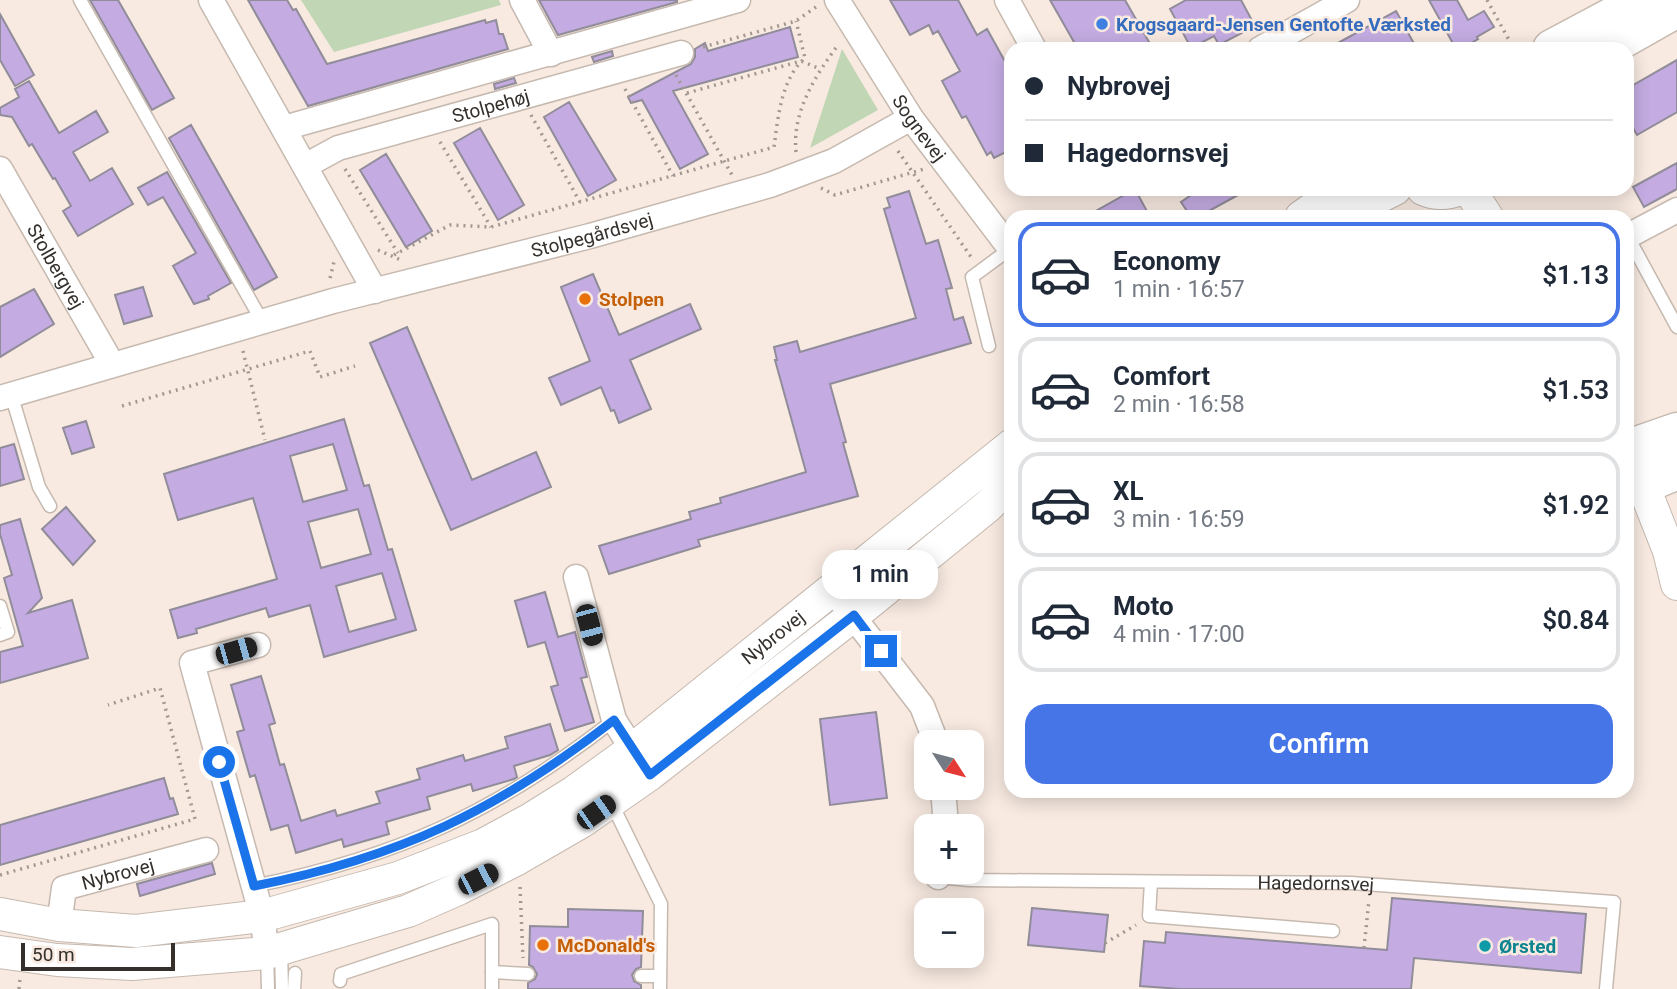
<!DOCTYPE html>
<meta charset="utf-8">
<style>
:root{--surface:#fff;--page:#f2f2f3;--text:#1f2937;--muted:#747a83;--line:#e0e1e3;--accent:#4675e7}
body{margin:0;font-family:Roboto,sans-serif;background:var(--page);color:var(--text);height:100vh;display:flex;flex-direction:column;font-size:26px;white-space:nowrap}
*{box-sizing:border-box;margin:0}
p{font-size:23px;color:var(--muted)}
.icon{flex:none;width:38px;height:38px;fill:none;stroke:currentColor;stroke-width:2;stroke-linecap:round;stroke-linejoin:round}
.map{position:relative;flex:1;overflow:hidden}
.side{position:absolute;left:1004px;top:210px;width:630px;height:588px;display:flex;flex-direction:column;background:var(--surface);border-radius:21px;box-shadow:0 4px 18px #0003}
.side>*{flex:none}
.banner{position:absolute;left:1004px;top:42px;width:630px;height:154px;border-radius:21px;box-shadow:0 4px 18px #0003;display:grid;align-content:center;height:154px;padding:0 21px;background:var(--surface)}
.needle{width:46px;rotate:126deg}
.fabs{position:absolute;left:914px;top:730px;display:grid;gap:14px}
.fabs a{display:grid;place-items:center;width:70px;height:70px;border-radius:14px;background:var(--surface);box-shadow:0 4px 18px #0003;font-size:35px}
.scale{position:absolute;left:21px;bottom:18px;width:154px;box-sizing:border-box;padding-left:7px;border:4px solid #35302c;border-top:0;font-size:19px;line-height:24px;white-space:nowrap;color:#35302c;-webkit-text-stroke:5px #f8eae1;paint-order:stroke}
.end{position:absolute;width:32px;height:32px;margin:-16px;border:9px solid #1a73e8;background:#fff;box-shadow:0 0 0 4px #fff}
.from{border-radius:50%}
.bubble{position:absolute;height:49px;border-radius:21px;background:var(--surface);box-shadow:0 4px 18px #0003;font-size:23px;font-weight:600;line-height:49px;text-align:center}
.car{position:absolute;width:21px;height:42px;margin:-21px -10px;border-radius:9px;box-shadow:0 0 5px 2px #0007;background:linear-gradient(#222 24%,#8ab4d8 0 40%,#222 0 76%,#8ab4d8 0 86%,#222 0)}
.banner b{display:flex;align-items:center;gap:24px;height:66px;font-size:26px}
.banner b+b{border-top:2px solid var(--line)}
.banner i{width:18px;height:18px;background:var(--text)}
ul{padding:12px 0 0;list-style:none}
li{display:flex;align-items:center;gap:21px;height:105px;margin:0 14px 10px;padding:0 7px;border:4px solid var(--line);border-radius:21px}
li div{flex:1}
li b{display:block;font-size:26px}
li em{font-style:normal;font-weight:600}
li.on{border-color:var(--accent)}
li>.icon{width:63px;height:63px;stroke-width:1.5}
.button{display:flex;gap:14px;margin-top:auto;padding:14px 21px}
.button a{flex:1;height:80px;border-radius:21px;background:var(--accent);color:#fff;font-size:28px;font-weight:600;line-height:80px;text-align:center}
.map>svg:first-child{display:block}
.green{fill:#c1d6b4}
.building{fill:#c4ace2;stroke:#918c99;stroke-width:2;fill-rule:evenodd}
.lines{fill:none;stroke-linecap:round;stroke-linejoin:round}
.service-casing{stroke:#c6b9af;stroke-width:15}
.minor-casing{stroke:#c6b9af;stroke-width:27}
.tertiary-casing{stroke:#c6b9af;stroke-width:34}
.primary-casing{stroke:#c6b9af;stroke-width:41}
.motorway-casing{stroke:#c6b9af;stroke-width:41}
.path{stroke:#a29891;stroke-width:3.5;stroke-dasharray:2 5;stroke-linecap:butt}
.service{stroke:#fff;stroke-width:12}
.minor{stroke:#fff;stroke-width:24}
.tertiary{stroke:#fff;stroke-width:32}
.primary{stroke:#fff;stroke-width:38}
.motorway{stroke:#fff;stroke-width:38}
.route{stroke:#1a73e8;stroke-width:9}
.shop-dot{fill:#3f7fe0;stroke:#f8eae1;stroke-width:2.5}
.food-dot{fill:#e8710a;stroke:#f8eae1;stroke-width:2.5}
.culture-dot{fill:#0f9aa8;stroke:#f8eae1;stroke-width:2.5}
.labels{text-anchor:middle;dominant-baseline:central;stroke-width:5;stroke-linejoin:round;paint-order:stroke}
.shop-label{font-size:19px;font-weight:bold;fill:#366cbe;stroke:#f8eae1;text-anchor:start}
.street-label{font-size:19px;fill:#35302c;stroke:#f8eae1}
.food-label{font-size:19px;font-weight:bold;fill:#c56008;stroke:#f8eae1;text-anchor:start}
.culture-label{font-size:19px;font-weight:bold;fill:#0d838f;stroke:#f8eae1;text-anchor:start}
</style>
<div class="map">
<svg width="1677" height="989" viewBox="0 0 1677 989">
<rect width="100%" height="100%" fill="#f8eae1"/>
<path class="green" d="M301,0H499L501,5L334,52Z
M842,49L878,110L810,148Z"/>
<path class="building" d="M90,0H118L174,98L152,110Z
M248,0H287L293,10L296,9L327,64L485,20L486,23L496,20L499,34H503L508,49L308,106Z
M539,0H677V2L558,35Z
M890,0H958L977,35L987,29L1012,74V149L994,158L991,152L987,155L966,116L962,118L942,81L960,71L938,31L933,34L929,25L910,35Z
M1050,0H1125L1153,49H1078Z
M1186,0H1241L1255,26L1219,45L1214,36L1191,48L1170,9Z
M1429,0H1457L1468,20L1484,11L1494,27L1477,37L1478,39L1461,49H1456Z
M1396,11L1417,49H1327Z
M0,14L34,75L15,86L0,60Z
M790,27L798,57L673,91L708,154L680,169L642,100L631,103L628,97L691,64L695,57V49L705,43L708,51Z
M612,51L613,56L594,62L592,57Z
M1677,60V112L1637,135L1628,119V88Z
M514,78L516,83L495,89L494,84Z
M29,81L59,133L96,111L108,132L73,152L90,181L112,168L133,204L78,236L63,211L71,206L55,178L53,179L32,144L29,146L12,117L0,115V108L19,97L15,89Z
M569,102L616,180L588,196L544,117Z
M191,125L277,277L254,290L169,138Z
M480,128L524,205L498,220L454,143Z
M386,154L432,231L406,247L360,170Z
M1677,163V189L1644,207L1633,187Z
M167,172L231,283L208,296L209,299L194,304L173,266L196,253L163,197L148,205L138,188Z
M1135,189L1150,217H1085Z
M1200,189H1249L1198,217H1191L1181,202Z
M909,191L926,244L938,240L952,288L946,289L954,320L963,317L971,343L830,384L846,442L843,443L858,496L698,540L700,546L609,574L599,546L691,519L689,512L721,503L720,498L806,472L775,360H777L774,347L797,341L800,352L916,318L884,209L890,207L887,198Z
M593,274L619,335L690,304L701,329L630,360L651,409L619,423L614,410L611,411L601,387L561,405L549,378L590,361L561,287Z
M143,287L152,316L124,324L115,295Z
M34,289L54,324L0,357V307Z
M407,327L472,480L536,452L551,487L451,530L370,343Z
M344,419L364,486L369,485L388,550L392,549L416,630L324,657L310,605L269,617L266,608L196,629L197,633L178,638L170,610L277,579L253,498L178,520L164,474ZM333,444L347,490L303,502L290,456ZM358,509L371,554L321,568L308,522ZM382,573L396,619L349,632L336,586Z
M86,421L94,447L72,454L63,428Z
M14,444L24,479L0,486V448Z
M66,507L95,541L73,565L42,529Z
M20,519L42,598L28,613L72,600L88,658L0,683V652L23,646L4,578L12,575L0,534V525Z
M545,592L558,637L575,632L587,677L581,678L594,722L565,731L551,687L558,685L545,642L528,647L515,601Z
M261,676L275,723L269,725L280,765L284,764L301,821L335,810L337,816L380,803L376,792L420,779L417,769L463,755L465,761L508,748L505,737L550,724L558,750L550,755L514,766L517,777L514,779L473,791L471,784L427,797L430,809L386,822L389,834L344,847L342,839L296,853L288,825L271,830L255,775L250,777L237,732L244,730L231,685Z
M876,712L887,798L830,805L820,719Z
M164,778L170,799L173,798L178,814L0,865V825Z
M212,863L215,874L140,896L137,884Z
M1392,898L1586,914L1581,973L1414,958L1411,989H1180L1140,986L1144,941L1165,943L1166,932L1387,950Z
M1032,908L1108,915L1104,952L1028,945Z
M568,909L643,911L641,967L636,969L632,975L634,981L641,985V989H528V983L535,979L537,974L533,967L529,965L530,926L568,927Z"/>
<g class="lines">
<defs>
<g id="service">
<path d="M80,0L262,321"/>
<path d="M1628,237L1677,327"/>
<path d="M989,346L972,277L1010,249"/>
<path d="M11,394L39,487L50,506"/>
<path d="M0,606L8,632L0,635"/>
<path d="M611,802L661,904L660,989"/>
<path id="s1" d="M938,877L969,880L1351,883L1614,902L1606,989"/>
<path d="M1151,882L1149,916L1333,931"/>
<path d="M254,886C398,857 498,811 614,720"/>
<path d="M281,951L282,989"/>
<path d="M267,954L268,989"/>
<path d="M492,972L528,974"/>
<path d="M641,976H660"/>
<path d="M340,981L341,974L492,924V989"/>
<path d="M294,989L295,973"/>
</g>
<g id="minor">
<path d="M211,0L375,291"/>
<path d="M522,0L551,54"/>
<path id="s2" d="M837,0L911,118L1012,251"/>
<path d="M1007,0L1034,49"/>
<path d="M1260,49L1347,0"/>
<path d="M284,128L738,0"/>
<path id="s3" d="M305,166L338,148L681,53"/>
<path id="s4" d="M0,169L112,364"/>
<path d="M1628,236L1677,210"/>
<path id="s5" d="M0,398L333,301L590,236L770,185L834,161L911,118"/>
<path d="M576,577L614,720L641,763"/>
<path d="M842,602L922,706L936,742"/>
<path d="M258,645L192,663L262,916L267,953"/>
<path d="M943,788L946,826"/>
<path d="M938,877L942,872"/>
<path id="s6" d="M59,925L64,888L206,850"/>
</g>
<g id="tertiary">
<path d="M1423,189C1436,195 1448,194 1460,189"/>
<path d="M1469,189L1487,217"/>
<path d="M1301,217L1341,189"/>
<path d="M1348,217L1371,201L1395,189"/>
<path d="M1634,462L1669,551L1677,584"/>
<path id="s7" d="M0,914L59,925L136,931L262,916L398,878L483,845L531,819L574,792L632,750L1012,445"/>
<path d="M0,952L57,960L132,964L267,953L408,911L458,889L517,859L581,822L650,774L854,615L988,506L1012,482"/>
</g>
<path id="primary" d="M1624,38L1677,8
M1552,49L1644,0"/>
<path id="motorway" d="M1628,449L1677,432
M1644,484L1677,470"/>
</defs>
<use href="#service" class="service-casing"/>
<use href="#minor" class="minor-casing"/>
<use href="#tertiary" class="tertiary-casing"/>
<use href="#primary" class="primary-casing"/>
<use href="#motorway" class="motorway-casing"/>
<path class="path" d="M1487,0L1514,49
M703,47L796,21L816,7
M676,75L732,175
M625,89L673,176
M687,93L801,61L820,69
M531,115L580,202
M440,142L491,227
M898,151L971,257
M796,152C792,112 815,76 838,45
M345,169L398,253
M821,188L835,195L924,169
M378,250L403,261
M394,255L450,225L491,227L774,147C778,118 781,79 805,58L796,21
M330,278L334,262
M243,351L265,440
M122,406L310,351L320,377L355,366
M0,875L195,819L160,688L108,705
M520,887L523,958
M1105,943L1136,925
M1364,948L1369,900
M19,989L20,979"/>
<use href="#service" class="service"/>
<use href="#minor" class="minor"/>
<use href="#tertiary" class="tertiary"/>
<use href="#primary" class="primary"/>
<use href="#motorway" class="motorway"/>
</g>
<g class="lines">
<path class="route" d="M219,762L254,886C399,858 498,810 614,720L650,775L854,615L881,651"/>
</g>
<circle class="shop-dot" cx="1102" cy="24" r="7"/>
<g class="food-dot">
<circle cx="585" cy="299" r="7"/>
<circle cx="543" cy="945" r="7"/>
</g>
<circle class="culture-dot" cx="1485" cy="946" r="7"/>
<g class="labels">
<g class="shop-label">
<text x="1116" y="24">Krogsgaard-Jensen Gentofte Værksted</text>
</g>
<g class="street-label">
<text stroke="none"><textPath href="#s3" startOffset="196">Stolpehøj</textPath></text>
<text stroke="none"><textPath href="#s2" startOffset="152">Sognevej</textPath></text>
<text stroke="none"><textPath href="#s5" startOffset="614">Stolpegårdsvej</textPath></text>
<text stroke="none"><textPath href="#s4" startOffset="112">Stolbergvej</textPath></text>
<text stroke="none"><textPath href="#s7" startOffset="854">Nybrovej</textPath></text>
<text stroke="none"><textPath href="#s6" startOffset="93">Nybrovej</textPath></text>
<text stroke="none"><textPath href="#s1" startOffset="378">Hagedornsvej</textPath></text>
</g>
<g class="food-label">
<text x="599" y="299">Stolpen</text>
<text x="557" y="945">McDonald's</text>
</g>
<g class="culture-label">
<text x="1499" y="946">Ørsted</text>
</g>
</g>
</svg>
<div class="fabs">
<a><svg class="needle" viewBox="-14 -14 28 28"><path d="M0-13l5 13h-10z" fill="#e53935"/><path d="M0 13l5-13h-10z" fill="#747a83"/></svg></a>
<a>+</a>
<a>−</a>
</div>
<div class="scale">50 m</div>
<i class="end from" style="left:219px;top:762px"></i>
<i class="end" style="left:881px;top:651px"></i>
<div class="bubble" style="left:822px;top:550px;width:116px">1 min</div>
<i class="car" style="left:589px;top:625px;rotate:165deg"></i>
<i class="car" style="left:236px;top:651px;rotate:74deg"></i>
<i class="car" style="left:596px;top:812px;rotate:55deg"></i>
<i class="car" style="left:478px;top:879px;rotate:63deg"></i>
<div class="banner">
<b><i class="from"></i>Nybrovej</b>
<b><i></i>Hagedornsvej</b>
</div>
<section class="side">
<ul>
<li class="on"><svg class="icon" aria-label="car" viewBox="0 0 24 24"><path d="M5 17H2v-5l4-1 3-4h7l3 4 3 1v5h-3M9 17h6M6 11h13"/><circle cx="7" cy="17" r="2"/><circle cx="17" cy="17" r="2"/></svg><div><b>Economy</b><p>1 min · 16:57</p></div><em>$1.13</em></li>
<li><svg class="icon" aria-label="car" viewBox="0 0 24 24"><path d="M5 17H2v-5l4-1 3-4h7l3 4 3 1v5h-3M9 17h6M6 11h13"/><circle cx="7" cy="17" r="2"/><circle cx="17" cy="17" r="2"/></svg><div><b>Comfort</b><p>2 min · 16:58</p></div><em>$1.53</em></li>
<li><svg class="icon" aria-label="car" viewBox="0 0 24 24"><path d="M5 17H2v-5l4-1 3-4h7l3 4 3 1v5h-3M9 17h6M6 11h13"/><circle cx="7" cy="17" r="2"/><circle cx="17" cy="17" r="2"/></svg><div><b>XL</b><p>3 min · 16:59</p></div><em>$1.92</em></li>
<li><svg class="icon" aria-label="car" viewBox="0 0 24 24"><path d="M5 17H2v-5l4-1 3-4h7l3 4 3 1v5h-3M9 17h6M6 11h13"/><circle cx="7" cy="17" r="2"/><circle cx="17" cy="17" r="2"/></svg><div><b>Moto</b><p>4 min · 17:00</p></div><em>$0.84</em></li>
</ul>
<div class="button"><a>Confirm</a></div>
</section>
</div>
